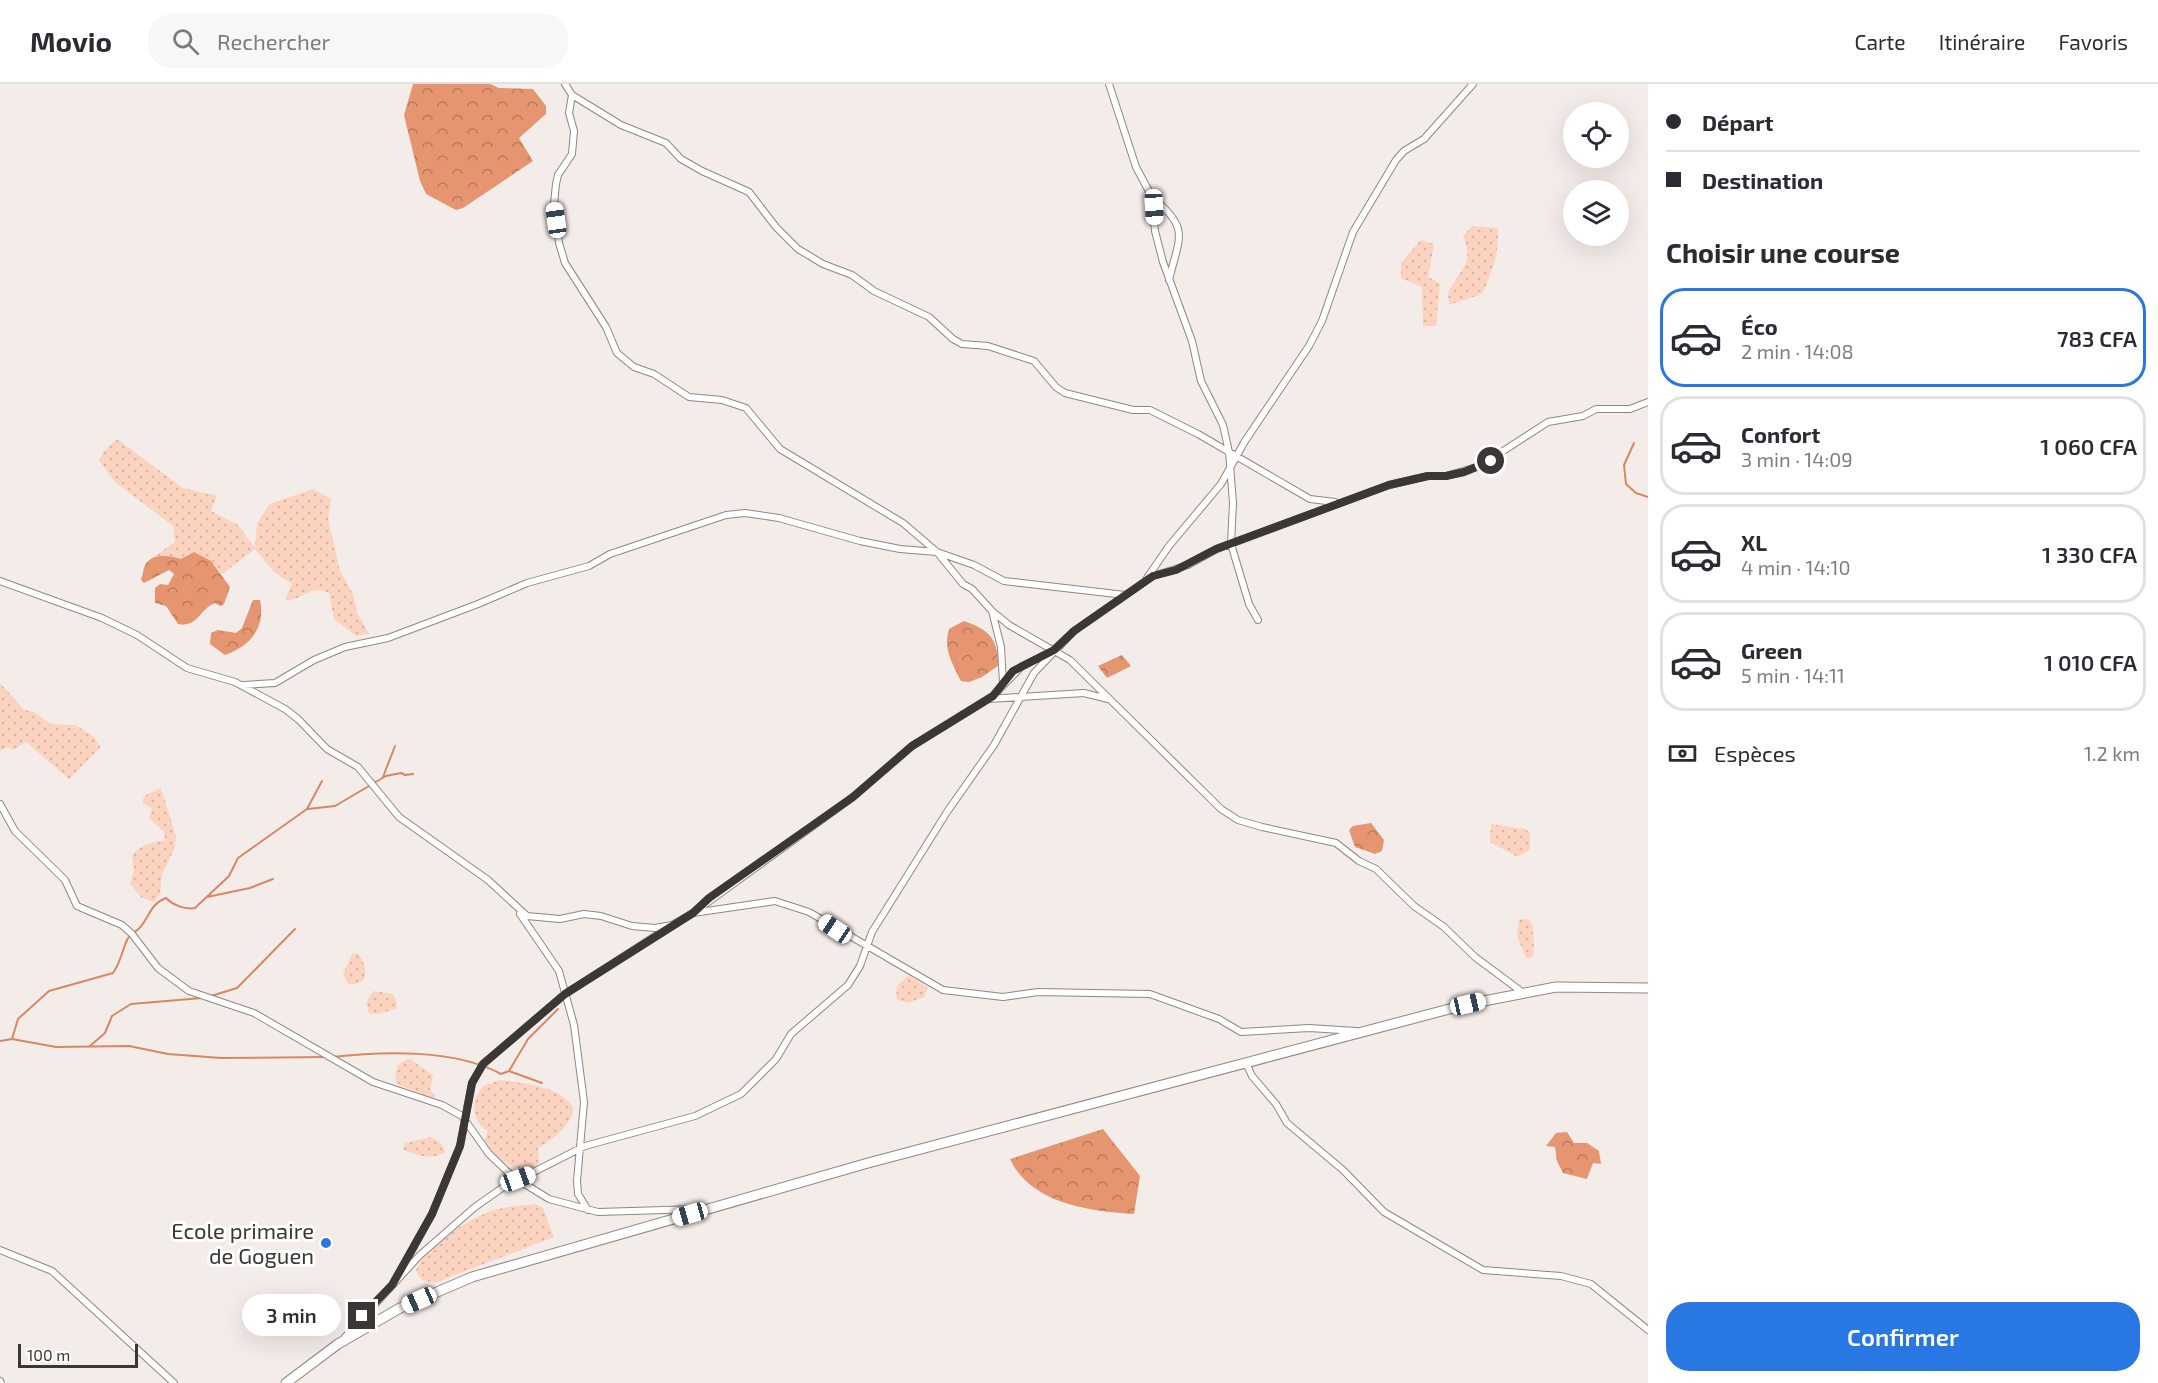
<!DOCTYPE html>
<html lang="fr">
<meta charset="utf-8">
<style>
:root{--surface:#fff;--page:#f7f7f7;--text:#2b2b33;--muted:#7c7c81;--line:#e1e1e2;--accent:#2977e3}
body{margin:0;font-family:"Exo 2",sans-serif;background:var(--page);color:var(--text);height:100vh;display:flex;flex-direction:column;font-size:22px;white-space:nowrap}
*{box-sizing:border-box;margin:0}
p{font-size:20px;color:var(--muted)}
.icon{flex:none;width:33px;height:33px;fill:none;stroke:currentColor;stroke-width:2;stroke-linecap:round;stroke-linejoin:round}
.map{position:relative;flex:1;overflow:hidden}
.sheet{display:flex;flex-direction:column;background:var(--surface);width:510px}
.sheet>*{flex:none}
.guide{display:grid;align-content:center;height:132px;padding:0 18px;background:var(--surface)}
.tools{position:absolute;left:1563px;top:18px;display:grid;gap:12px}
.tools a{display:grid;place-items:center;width:66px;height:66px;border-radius:50%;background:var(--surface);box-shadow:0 6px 24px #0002;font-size:30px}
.scale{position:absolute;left:18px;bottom:15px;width:120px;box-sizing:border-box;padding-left:6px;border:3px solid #3a3735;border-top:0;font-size:16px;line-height:21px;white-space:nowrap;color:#3a3735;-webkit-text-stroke:4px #fff;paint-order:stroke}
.end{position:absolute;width:27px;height:27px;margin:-14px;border:8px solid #3a3735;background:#fff;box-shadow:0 0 0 3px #fff}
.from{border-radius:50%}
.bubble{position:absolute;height:42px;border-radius:21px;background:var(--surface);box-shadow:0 6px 24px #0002;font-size:20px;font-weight:600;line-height:42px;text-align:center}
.car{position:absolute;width:18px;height:36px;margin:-18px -9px;border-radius:8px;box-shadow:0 0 4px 2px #0007;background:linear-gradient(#fff 24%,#345 0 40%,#fff 0 76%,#345 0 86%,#fff 0)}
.guide b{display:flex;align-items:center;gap:21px;height:57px;font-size:22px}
.guide b+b{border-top:2px solid var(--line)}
.guide i{width:15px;height:15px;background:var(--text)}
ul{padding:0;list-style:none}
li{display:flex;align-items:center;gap:18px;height:99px;margin:0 12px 9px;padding:0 6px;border:3px solid var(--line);border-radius:24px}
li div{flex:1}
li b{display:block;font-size:22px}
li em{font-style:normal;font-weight:600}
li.on{border-color:var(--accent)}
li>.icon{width:54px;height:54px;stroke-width:1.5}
h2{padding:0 18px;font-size:27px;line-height:72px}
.pay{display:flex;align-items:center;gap:15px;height:66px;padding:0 18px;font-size:22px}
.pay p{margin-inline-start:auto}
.button{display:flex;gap:12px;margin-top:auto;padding:12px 18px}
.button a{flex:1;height:69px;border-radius:24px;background:var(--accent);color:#fff;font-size:24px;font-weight:600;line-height:69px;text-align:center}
header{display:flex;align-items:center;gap:36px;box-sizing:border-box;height:84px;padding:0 30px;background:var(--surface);border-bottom:2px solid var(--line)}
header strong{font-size:28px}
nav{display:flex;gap:33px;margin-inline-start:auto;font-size:21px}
.search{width:420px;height:54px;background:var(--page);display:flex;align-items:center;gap:15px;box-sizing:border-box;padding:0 21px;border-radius:24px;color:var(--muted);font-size:22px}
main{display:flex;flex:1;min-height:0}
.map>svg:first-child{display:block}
.grass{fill:url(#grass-dots)}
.forest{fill:url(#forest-crowns)}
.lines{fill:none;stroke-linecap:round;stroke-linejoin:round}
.stream{stroke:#d78862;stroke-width:2}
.street-casing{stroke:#8e8783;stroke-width:8}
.secondary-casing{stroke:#8e8783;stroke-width:11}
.street{stroke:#fff;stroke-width:6}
.secondary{stroke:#fff;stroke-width:9}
.route{stroke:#3a3735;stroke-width:8}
.poi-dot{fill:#2977e3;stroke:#fff;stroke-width:2}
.labels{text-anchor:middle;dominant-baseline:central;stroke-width:6;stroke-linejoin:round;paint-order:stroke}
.poi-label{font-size:22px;fill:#3a3735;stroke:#fff;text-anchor:end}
</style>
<header>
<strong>Movio</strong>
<div class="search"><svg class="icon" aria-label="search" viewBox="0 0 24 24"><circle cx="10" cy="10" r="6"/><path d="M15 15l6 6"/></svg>Rechercher</div>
<nav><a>Carte</a><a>Itinéraire</a><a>Favoris</a></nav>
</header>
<main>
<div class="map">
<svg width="1648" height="1299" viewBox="0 0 1648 1299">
<defs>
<pattern id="grass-dots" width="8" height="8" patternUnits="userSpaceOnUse" patternTransform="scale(1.5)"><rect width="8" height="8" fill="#fcd3bf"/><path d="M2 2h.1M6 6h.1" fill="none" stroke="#d9b6a5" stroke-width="1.8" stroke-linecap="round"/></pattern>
<pattern id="forest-crowns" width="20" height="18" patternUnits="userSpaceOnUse" patternTransform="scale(1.5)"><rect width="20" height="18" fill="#e5956f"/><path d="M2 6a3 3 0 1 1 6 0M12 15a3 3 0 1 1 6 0" fill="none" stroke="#bb7a5c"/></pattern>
</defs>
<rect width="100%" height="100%" fill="#f4ece9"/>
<path class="grass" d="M1472,142L1498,144C1499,170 1493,187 1482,210L1449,221L1448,209C1459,185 1475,182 1463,152Z
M1421,156L1434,160L1428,193L1440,199L1436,242H1423L1422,203L1401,194V179Z
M117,355L183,404L217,412L211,427L238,441L255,464L257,439L270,420L313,405L331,415L328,435L340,487L353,510L357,528L369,550L356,552L334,535L329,509C310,499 302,518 285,516L292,500L274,488L255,465L222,490L211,477L188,470L181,475L165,472L149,476L175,458L173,442L115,398L99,376L104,367Z
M0,599L24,626L34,628L51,640L75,641L93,652L101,663L69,695L26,658L13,666L7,663L0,667Z
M161,704L176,752L175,763L162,791L160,810L154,818L142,814L130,800L134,786L132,772C140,760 152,759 165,756L164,748L149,734L152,724L142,719L144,712Z
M1491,740L1525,745L1530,749V765L1518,773L1490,758Z
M1528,835L1533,842L1534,869L1531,874H1526L1517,852L1519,836Z
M358,869C364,878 367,885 364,896L356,900H348L343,890L352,870Z
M909,891L928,904L924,913L908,919L896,915L897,902Z
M373,907L393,910L397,919L396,925L378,930L369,929L366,919Z
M410,975L433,991L430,1005L435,1012L432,1014L397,1000C393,987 397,978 410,975Z
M500,996C522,999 560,1002 573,1023C574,1040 551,1057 538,1064L539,1082C521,1096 495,1073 484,1057L488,1047C470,1036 471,1017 483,1002Z
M431,1053C439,1057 442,1059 445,1068C434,1076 414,1072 403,1065L405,1059Z
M535,1120L543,1124L554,1153L437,1198C425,1198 420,1197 416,1186C430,1159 469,1133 498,1125C509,1122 523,1122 535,1120Z"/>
<path class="forest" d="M413,0H490L499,4L533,5L546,22V30L519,54L533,77L463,124L456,126L426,110L420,97L404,31Z
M194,468L211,477L230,503L224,520L220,522L215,519C199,525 198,544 178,540L166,522L155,519V504L160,500L168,501L174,490L169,486L144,499L141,496C143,491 143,485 145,481C151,469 171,471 181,475Z
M253,516H260C266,544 250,562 225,571L210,560L211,549L218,546L236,549L242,544Z
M964,537C990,547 996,552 999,581L982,593L969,598L961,597C952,579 943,565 949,545Z
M1122,571L1131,582L1107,594L1098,582Z
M1371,739L1384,756L1382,767L1375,770L1355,763L1349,746L1353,742Z
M1103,1045L1140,1092L1134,1130C1089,1127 1031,1120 1010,1075Z
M1567,1048L1574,1059H1587L1599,1067L1601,1080L1593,1079L1587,1095L1563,1089L1557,1077L1555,1063L1546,1062L1556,1049Z"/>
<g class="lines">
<path class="stream" d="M1634,359L1624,381L1626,400L1636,409L1648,413
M383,693L395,662
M308,725L335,722L386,692L401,689L405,691L413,690
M207,813L250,804L273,795
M211,912L237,904L295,845
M12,955L18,935L49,907L113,889C121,878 122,866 128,854C132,849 139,846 142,841C150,830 152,819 166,814C173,821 185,826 195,824L229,792L238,774L307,725L322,697
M0,957L12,955L56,963L129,962L168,970L221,974L326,973
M90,962L105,949L112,932L131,920L202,914
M332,973C383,967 455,965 501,990L509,987L528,955L558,925
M509,987L542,999"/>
<defs>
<path id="street" d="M565,0L572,11L569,29L574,47L572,70L558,91L556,100L554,120L559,159L565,179L606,243L617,269L634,283L654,290L689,313L722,316L746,324L780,365L903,439L937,468L963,500L972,505L992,527L1009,541L1070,576L1221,725L1238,736L1262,743L1336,759L1359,777L1376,785L1414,822L1444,843L1475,873L1522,908
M1109,0L1136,83L1152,113L1155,147L1163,178L1192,257L1201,297L1223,341L1229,368L1233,419L1231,460L1249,520L1258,536
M572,11L621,41L666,59L681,75L702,87L749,108L776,143L798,165L823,180L852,191L874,207L929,233L953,255L962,260L988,262L1034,277L1056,303L1065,309L1133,326H1150L1198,350L1310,415L1335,418
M1152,113C1191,145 1179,153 1169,196
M1147,494L1169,462L1221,400L1245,357L1309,262L1322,237L1353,148L1396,76L1404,67L1424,55L1473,0
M0,497L102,534L137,551L187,584L235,598L285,625L298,635L327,665L358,683L399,733L488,796L527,832L560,835L584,830L601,832L632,842L655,844L672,841L693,829L775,817L809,828L943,906L1003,913L1038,908L1150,910L1219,935L1241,948L1309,944L1356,947
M992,527L1001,563L1003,599
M243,601L275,599L314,576L345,563L388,554L478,520L527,499L589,482L610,470L726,431L745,429L779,434L860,457L900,465L937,468L974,481L1004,497L1125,511
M988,615L1084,609L1108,615
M0,720L15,747L65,796L77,822L122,841L132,850L158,884L189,907L254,929L373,998L442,1021L462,1032L489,1070L512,1092L549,1115L598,1128L697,1125
M693,829L853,713L912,662L993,612L1022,582L1049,569
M520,830L559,887L574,941L584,1018L577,1097L578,1110L588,1126
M1246,979L1252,992L1276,1020L1287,1039L1343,1086L1384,1128L1483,1186L1561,1192L1591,1200L1648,1246
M0,1166L52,1187L174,1299
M400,1188L432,1130L460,1062L472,999L483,980L565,910L669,843
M345,1253L420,1171L475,1123L502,1104L585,1062L695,1032L741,1010L776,975L791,950L848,901L860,882L872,848L947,728L994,661L1034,589L1074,547L1153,492L1188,481L1217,465L1389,401L1428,392H1446L1480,382L1548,338L1583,332L1596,325H1630L1648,318
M0,1297L1,1299"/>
<path id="secondary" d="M286,1299L338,1260L400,1224L472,1193L868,1079L1468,920L1556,903L1648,904"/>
</defs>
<use href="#street" class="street-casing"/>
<use href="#secondary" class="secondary-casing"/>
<use href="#street" class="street"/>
<use href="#secondary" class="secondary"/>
</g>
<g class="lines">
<path class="route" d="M362,1232L392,1201L432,1130L460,1062L472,999L483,980L565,910L693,829L709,814L853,713L912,662L993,612L1013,587L1054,566L1074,547L1153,492L1176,486L1216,465L1389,401L1428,392H1446L1464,388L1491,377"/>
</g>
<circle class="poi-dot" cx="326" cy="1159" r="6"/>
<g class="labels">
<g class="poi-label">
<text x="314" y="1146">Ecole primaire<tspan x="314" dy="25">de Goguen</tspan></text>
</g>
</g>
</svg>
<div class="tools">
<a><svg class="icon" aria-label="locate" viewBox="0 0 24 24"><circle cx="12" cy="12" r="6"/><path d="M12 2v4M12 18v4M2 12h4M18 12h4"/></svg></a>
<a><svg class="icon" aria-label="layers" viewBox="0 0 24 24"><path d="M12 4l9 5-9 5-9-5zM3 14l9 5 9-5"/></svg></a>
</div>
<div class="scale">100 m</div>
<i class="end from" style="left:1491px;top:377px"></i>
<i class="end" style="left:362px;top:1232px"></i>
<div class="bubble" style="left:242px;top:1210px;width:99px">3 min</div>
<i class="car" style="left:1154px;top:123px;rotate:177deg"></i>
<i class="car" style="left:556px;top:136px;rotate:352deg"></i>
<i class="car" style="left:835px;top:845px;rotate:304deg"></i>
<i class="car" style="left:1468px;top:920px;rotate:77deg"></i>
<i class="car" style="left:518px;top:1095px;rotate:70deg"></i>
<i class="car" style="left:690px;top:1130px;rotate:254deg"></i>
<i class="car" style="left:419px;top:1216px;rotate:246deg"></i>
</div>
<section class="sheet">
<div class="guide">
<b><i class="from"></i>Départ</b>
<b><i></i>Destination</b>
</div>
<h2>Choisir une course</h2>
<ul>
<li class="on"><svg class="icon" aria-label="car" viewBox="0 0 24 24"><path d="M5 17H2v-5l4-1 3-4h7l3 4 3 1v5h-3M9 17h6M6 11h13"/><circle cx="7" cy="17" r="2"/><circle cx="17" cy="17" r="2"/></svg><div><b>Éco</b><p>2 min · 14:08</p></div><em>783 CFA</em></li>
<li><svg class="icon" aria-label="car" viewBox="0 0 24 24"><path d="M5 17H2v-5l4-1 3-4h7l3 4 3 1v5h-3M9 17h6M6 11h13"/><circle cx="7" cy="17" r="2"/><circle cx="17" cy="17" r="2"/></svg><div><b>Confort</b><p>3 min · 14:09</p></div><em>1 060 CFA</em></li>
<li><svg class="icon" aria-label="car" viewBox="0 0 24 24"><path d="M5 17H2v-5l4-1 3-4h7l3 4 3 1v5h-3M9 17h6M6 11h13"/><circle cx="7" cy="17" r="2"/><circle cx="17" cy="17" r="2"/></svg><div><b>XL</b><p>4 min · 14:10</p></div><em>1 330 CFA</em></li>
<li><svg class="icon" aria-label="car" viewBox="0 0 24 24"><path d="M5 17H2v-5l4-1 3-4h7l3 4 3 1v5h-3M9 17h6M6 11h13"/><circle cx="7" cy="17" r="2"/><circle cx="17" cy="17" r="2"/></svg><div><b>Green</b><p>5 min · 14:11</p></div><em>1 010 CFA</em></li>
</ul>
<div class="pay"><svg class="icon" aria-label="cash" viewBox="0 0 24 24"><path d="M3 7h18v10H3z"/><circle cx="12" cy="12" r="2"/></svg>Espèces<p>1.2 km</p></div>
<div class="button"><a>Confirmer</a></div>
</section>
</main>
